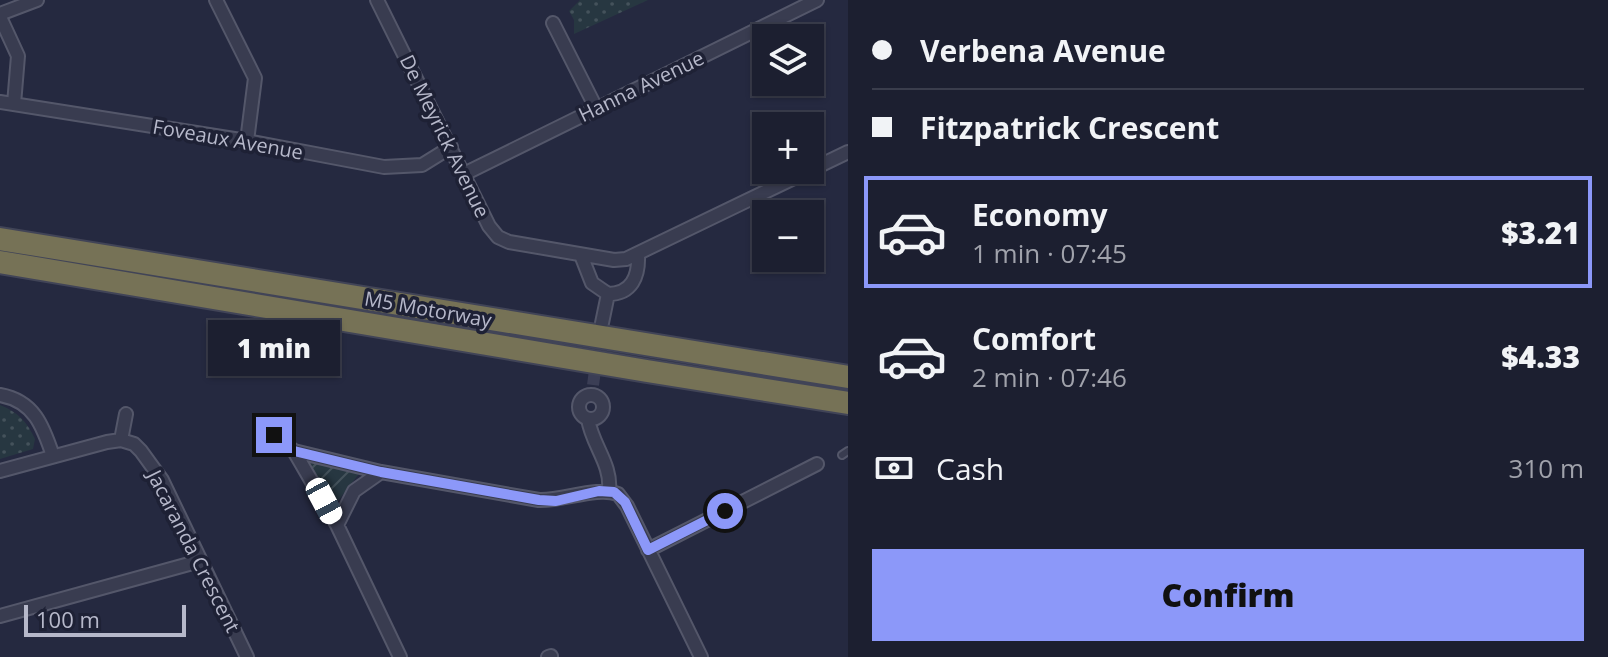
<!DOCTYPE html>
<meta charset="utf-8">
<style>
:root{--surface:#1c1f30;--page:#252738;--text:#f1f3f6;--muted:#a0a2ab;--line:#3a3d4c;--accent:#8c98f9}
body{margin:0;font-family:"Open Sans",sans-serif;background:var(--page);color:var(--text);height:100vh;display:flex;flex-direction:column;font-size:30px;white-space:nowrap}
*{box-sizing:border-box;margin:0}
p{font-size:26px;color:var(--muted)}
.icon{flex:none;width:44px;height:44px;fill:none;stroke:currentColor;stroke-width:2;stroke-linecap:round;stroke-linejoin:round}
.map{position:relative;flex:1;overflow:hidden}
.panel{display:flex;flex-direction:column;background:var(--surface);width:760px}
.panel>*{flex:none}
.banner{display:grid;align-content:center;height:176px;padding:0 24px;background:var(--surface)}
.buttons{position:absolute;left:752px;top:24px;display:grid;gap:16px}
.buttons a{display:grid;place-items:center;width:72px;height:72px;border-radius:0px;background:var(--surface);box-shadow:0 2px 6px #0004,0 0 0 2px var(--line);font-size:40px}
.scale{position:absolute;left:24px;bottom:20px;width:162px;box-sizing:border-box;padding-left:8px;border:4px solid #b6b8ca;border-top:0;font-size:22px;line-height:28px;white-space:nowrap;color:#b6b8ca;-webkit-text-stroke:6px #1e2135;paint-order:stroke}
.end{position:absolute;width:36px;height:36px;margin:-18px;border:10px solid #8c98f9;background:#111;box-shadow:0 0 0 4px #111}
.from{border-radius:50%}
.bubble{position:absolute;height:56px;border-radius:0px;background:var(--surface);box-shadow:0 2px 6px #0004,0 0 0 2px var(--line);font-size:26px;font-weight:800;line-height:56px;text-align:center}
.car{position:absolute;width:24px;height:48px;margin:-24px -12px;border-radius:10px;box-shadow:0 0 6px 2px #0007;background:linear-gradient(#fff 24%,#345 0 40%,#fff 0 76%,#345 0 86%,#fff 0)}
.banner b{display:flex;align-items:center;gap:28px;height:76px;font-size:30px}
.banner b+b{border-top:2px solid var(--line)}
.banner i{width:20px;height:20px;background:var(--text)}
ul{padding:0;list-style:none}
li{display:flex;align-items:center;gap:24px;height:112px;margin:0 16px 12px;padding:0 8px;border:4px solid transparent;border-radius:0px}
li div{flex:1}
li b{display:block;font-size:30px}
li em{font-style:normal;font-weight:800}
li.on{border-color:var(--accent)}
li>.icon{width:72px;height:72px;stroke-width:1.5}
.pay{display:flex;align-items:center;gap:20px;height:88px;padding:0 24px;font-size:30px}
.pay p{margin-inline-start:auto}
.action{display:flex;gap:16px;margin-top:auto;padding:16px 24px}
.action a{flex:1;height:92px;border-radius:0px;background:var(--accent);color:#111;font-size:32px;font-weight:800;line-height:92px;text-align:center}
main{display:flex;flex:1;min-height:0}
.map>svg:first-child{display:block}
.park{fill:url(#park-dots)}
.garden{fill:url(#garden-furrows)}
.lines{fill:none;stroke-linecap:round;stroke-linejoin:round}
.street-tunnel{stroke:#3b3e55;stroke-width:12;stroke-dasharray:12 6;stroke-linecap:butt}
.lane-casing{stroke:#54576a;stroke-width:10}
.street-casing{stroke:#54576a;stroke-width:16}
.highway-casing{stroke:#414457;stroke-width:26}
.lane{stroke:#393c50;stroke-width:6}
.street{stroke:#393c50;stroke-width:12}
.highway{stroke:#767256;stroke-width:22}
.route{stroke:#8c98f9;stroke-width:10}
.labels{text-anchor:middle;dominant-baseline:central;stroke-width:7;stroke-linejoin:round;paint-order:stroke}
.street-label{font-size:20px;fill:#b6b8ca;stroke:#1e2135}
</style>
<main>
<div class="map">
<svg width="848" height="657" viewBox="0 0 848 657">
<defs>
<pattern id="park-dots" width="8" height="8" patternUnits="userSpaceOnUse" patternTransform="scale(2)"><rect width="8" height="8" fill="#273741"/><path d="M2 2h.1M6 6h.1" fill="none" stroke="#44525b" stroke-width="1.8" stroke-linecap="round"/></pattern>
<pattern id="garden-furrows" width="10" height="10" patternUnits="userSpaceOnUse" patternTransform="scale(2)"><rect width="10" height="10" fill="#273741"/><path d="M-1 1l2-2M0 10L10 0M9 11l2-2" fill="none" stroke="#44525b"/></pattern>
</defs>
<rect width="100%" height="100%" fill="#252940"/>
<path class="park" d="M580,0H648L574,34V20L569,11Z
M0,405C18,412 27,422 35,439L33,449L0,459Z"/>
<path class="garden" d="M309,461L357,472L358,475L337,502L332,504L307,464Z"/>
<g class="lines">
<path class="street-tunnel" d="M593,385L600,334"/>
<defs>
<path id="lane" d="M842,455L848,451"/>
<path id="street" d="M216,0L255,78L247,141
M377,0L489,226L498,237L509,242L614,260L626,259L848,152
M0,14L37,0
M0,17L18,56L14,104
M553,23L596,108
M0,102L247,141L384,167L422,165L451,147
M464,174L817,0
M581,255L592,283L608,294
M608,294C632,294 639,276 638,255
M602,323L608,294
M0,395C34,401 43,426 53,456
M579 407a12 12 0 1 1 24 0a12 12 0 1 1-24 0Z
M588,419C592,445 612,464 609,491
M274,435L294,451L381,472L539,500C563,501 597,486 618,494L627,506L701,657
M121,440L126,414
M294,451L337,525
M0,471L107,442L121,440L134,444L141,451L162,480L247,657
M381,472L354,491L337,525L400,657
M648,550L817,464
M0,616L200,561
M548,657L551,656"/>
<path id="highway" d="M0,239L848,377
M0,262L647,371L848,403"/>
</defs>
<use href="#lane" class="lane-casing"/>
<use href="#street" class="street-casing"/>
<use href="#highway" class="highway-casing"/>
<use href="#lane" class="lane"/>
<use href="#street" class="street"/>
<use href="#highway" class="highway"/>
</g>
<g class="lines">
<path class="route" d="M274,435L294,451L381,472L539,500L556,501L599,491L614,492L625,502L648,550L725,511"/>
</g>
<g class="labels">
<g class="street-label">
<text transform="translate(641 86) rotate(-26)">Hanna Avenue</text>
<text transform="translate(445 136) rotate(64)">De Meyrick Avenue</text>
<text transform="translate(228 139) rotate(10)">Foveaux Avenue</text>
<text transform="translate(428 309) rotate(10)">M5 Motorway</text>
<text transform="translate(194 551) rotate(63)">Jacaranda Crescent</text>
</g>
</g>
</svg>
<div class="buttons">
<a><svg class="icon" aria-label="layers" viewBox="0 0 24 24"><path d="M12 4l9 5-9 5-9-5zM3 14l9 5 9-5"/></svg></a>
<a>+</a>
<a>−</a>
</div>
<div class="scale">100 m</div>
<i class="end from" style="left:725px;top:511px"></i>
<i class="end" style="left:274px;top:435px"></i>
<div class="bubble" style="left:208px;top:320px;width:132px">1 min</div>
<i class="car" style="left:324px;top:501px;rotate:152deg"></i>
</div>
<section class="panel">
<div class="banner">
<b><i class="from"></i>Verbena Avenue</b>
<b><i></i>Fitzpatrick Crescent</b>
</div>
<ul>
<li class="on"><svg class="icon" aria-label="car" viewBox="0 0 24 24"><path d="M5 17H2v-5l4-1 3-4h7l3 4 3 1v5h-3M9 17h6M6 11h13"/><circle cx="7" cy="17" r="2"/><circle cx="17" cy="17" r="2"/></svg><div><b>Economy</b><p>1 min · 07:45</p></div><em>$3.21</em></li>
<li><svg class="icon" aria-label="car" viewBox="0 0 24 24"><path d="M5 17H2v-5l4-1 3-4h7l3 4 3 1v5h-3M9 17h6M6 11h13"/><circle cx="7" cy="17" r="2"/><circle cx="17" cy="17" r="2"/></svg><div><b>Comfort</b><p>2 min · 07:46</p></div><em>$4.33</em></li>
</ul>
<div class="pay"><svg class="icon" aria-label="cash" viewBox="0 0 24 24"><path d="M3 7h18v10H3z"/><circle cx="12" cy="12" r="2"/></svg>Cash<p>310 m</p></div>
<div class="action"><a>Confirm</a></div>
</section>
</main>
